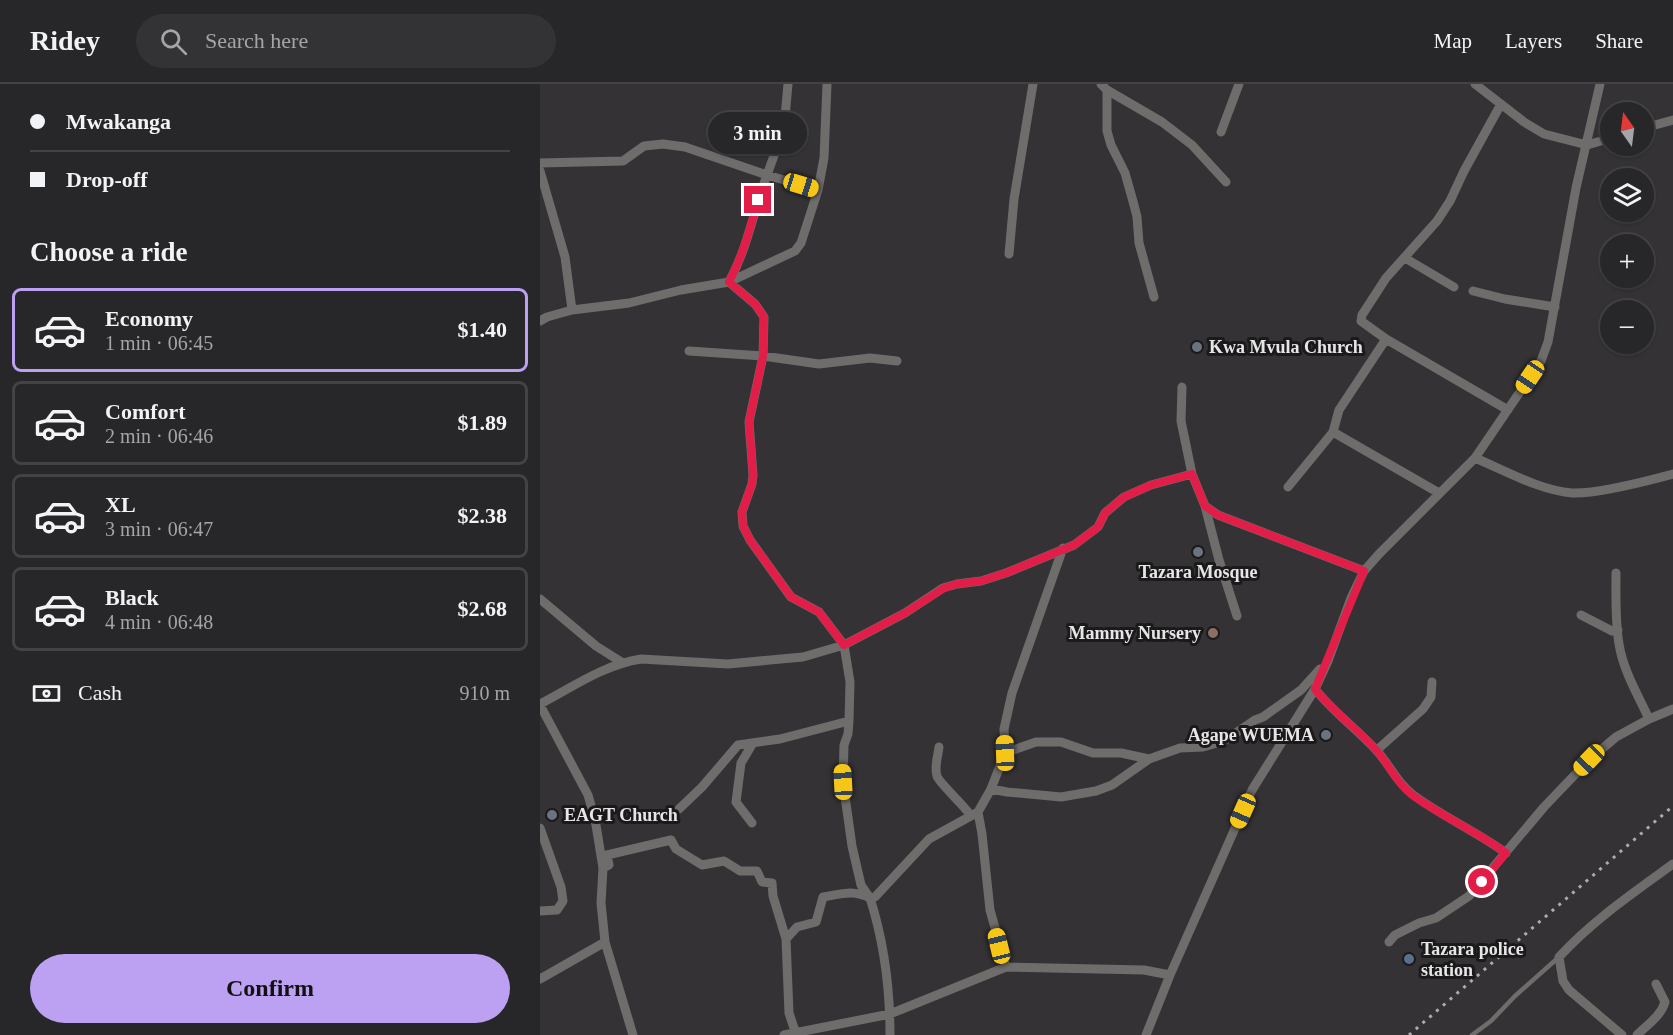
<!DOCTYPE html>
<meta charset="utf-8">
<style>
:root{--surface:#272628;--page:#333234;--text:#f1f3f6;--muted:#a4a5a8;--line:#434345;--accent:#bca0f2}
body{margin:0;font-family:Georgia,serif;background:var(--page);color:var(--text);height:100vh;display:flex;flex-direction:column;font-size:22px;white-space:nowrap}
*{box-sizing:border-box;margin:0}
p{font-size:20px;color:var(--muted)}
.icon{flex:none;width:33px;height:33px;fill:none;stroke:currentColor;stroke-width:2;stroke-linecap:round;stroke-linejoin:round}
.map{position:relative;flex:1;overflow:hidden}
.details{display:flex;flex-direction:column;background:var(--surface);width:540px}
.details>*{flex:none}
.hud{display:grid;align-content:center;height:132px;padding:0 30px;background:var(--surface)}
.needle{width:39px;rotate:346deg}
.fabs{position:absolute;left:1060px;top:18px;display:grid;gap:12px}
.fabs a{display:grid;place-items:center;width:54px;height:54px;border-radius:50%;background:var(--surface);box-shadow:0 2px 4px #0004,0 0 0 2px var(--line);font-size:30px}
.end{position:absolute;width:27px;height:27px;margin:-14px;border:8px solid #e11d48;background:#fff;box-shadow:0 0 0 3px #fff}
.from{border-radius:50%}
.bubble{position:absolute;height:42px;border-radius:21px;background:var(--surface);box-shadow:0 2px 4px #0004,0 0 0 2px var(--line);font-size:20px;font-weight:700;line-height:42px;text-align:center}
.car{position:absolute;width:18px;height:36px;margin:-18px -9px;border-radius:8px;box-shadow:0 0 4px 2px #0007;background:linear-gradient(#f5c518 24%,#345 0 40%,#f5c518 0 76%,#345 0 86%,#f5c518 0)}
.hud b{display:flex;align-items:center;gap:21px;height:57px;font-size:22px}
.hud b+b{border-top:2px solid var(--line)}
.hud i{width:15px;height:15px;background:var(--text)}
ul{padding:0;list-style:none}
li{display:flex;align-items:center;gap:18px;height:84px;margin:0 12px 9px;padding:0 18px;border:3px solid var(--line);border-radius:9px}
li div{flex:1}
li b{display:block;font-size:22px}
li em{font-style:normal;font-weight:700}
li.on{border-color:var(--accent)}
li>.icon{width:54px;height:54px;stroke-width:1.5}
h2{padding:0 30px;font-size:27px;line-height:72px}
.pay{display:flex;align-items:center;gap:15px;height:66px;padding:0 30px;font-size:22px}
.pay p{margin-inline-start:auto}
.action{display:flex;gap:12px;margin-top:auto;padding:12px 30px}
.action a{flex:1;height:69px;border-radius:36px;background:var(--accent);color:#111;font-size:24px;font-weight:700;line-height:69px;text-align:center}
header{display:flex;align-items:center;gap:36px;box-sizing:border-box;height:84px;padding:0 30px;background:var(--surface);border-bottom:2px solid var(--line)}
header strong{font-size:28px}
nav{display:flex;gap:33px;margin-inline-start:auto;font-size:21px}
.search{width:420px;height:54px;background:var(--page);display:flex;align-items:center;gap:15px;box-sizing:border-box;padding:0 21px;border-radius:33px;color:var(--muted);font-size:22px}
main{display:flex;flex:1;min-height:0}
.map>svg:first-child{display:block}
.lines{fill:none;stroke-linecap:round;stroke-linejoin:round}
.service{stroke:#6e6d6b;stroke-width:4.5}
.minor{stroke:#6e6d6b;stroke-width:9}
.rail{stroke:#adabad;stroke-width:3;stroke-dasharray:3 6;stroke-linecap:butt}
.route{stroke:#e11d48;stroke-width:8}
.worship-dot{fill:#6b7280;stroke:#1b1a1b;stroke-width:2}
.education-dot{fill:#8d6e63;stroke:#1b1a1b;stroke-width:2}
.service-dot{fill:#5c6f8a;stroke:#1b1a1b;stroke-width:2}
.labels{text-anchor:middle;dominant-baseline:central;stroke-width:6;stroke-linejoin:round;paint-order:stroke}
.poi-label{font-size:18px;font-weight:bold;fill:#e7e5e7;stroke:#1b1a1b;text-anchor:start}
</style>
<header>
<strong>Ridey</strong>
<div class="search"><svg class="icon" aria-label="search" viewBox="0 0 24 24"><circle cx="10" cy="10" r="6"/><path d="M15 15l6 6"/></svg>Search here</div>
<nav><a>Map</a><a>Layers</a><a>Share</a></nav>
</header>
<main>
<section class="details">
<div class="hud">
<b><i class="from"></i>Mwakanga</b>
<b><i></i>Drop-off</b>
</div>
<h2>Choose a ride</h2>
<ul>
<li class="on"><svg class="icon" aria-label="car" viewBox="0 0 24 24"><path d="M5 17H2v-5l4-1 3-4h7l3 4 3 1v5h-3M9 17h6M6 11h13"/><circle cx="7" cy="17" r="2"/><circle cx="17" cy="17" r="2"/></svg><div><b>Economy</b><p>1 min · 06:45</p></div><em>$1.40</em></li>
<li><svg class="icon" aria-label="car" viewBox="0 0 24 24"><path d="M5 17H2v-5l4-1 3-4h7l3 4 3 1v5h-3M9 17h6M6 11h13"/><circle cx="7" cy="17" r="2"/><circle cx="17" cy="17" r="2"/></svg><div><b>Comfort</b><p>2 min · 06:46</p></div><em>$1.89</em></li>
<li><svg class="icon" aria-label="car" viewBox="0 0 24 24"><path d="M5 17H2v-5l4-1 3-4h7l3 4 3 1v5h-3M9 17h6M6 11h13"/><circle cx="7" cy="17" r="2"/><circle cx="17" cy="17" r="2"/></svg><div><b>XL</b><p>3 min · 06:47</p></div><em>$2.38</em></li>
<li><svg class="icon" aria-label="car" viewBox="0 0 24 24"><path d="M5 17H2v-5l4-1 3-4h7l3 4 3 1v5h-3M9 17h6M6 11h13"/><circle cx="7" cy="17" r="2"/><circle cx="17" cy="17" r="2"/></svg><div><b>Black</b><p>4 min · 06:48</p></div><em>$2.68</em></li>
</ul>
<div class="pay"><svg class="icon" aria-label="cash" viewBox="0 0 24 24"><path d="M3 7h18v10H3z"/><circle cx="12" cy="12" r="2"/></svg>Cash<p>910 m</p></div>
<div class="action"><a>Confirm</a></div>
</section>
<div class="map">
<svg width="1133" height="951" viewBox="0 0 1133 951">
<rect width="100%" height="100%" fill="#343235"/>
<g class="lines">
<path class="service" d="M932,951L951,937L975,912L1019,873"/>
<path class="minor" d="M561,0L567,6V47L571,61L585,89L594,121L597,133L599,159L614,213
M935,0L984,38L1004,50L1047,61L1071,54
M567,6L622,38L652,61L686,98
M1104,44L1133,36
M681,48L699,0
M0,79L83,77L104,62L123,60L145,63L227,91C213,128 208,163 189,198L141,206L89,219L32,226L7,233L0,237
M0,87L25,173L32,226
M278,106L284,74L287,0
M469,170L474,115L493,0
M865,174L914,203
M933,207L965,215L1015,223
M846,255L968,326
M149,267L223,272L279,280L330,274L357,277
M642,303L641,337L652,390L665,422L679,476L697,532
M793,348L899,409
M935,374C966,387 999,406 1032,409C1058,410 1107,397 1133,390
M748,403L793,348L799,326L846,255L821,237L822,231L846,194L897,137L910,117L924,87L961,20
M665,422L678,431L824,487
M1076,489C1076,513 1075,536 1079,560C1083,586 1098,611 1109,635
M0,515L56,562L83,579
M1041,531L1072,547L1078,546
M775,605C793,628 817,645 837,667C850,681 856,698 872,710C901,732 936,747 966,769
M0,620C33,603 63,581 101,575L188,580L263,573L304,561L365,529L403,504L417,500L441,497L466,489L534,461L558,443L565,429L584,413L611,401L652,390
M0,621L48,711L55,735L63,784
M309,637L308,650L304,661L303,698L312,762L321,801L330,814L335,813L389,755L438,728
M399,663C398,672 394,683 397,692C399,699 425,722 431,732
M837,666L883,625L891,613L892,598
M465,669L464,645L472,609L523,464
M609,675L581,669H553L521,658H496L465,669L451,705L467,708L521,713L556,707L572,701L609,675L640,664L663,663L684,657L715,636L723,633L761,606L780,585
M451,705L438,728L442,750L450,826L466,883
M139,725L162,703L198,661L240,655L309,637L310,598L304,561L279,528L251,513L210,456L203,442L202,428L212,400L213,391L209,338L223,272L224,233L215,220L189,198L255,167L261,159L278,106L227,91L244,44L248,0
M212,739L196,718L201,679L213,659
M0,744L21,803L23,817L17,826L0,827
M849,858L855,851L879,839L896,834L929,812L1004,723L1049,676L1076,653L1109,635L1133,625
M0,895L65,858
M255,947L249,929L246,855L257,843L276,838L283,813C301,810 313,805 330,814C344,858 350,905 350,951
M93,951L65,858L61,819L63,784L69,781L67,771L131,756L136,765L162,781L184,777L200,787H217L222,798L232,799L233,812L246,855
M244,951L350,930L466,883L604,886L630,891
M606,951L630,891L712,706L775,605L788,577L811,514L824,487L839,470L935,374L1001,277L1008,258L1036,104L1060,0
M1082,951L1029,906L1023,897L1019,873C1052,837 1093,809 1133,780
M1097,951C1107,941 1121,932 1125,918L1116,900"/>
<path class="rail" d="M869,951L1133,722"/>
</g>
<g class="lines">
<path class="route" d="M218,116C210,145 203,171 189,198L215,220L224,233L223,272L209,338L213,391L212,400L202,428L203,442L210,456L251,513L279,528L304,561L365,529L404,504L417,500L441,497L466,489L534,461L558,443L565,429L584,413L611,401L652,390L665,422L678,431L824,487L775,605C793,628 818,645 837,667C849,681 856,698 871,710C901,732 936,747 966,769L942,798"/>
</g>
<g class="worship-dot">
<circle cx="657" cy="263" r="6"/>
<circle cx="658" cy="468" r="6"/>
<circle cx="786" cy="651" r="6"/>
<circle cx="12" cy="731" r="6"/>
</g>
<circle class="education-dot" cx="673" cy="549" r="6"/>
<circle class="service-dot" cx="869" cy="875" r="6"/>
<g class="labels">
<g class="poi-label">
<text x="669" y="263">Kwa Mvula Church</text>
<text x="658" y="488" text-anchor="middle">Tazara Mosque</text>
<text x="661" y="549" text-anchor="end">Mammy Nursery</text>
<text x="774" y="651" text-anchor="end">Agape WUEMA</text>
<text x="24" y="731">EAGT Church</text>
<text x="881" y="865">Tazara police<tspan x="881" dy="21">station</tspan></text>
</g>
</g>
</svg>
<div class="fabs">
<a><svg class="needle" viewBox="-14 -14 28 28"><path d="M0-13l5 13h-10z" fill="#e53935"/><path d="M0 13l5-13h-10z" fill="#a4a5a8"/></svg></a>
<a><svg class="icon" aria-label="layers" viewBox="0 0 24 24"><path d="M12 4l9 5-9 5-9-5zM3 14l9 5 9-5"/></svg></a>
<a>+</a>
<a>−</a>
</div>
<i class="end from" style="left:942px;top:798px"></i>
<i class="end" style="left:218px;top:116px"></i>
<div class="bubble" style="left:168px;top:28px;width:99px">3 min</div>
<i class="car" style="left:261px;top:101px;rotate:107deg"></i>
<i class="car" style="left:990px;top:293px;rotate:214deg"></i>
<i class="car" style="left:465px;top:669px;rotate:358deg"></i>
<i class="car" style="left:1049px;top:676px;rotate:224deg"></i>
<i class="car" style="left:303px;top:698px;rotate:357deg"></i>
<i class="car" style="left:703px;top:727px;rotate:204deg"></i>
<i class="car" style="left:459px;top:862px;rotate:346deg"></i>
</div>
</main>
